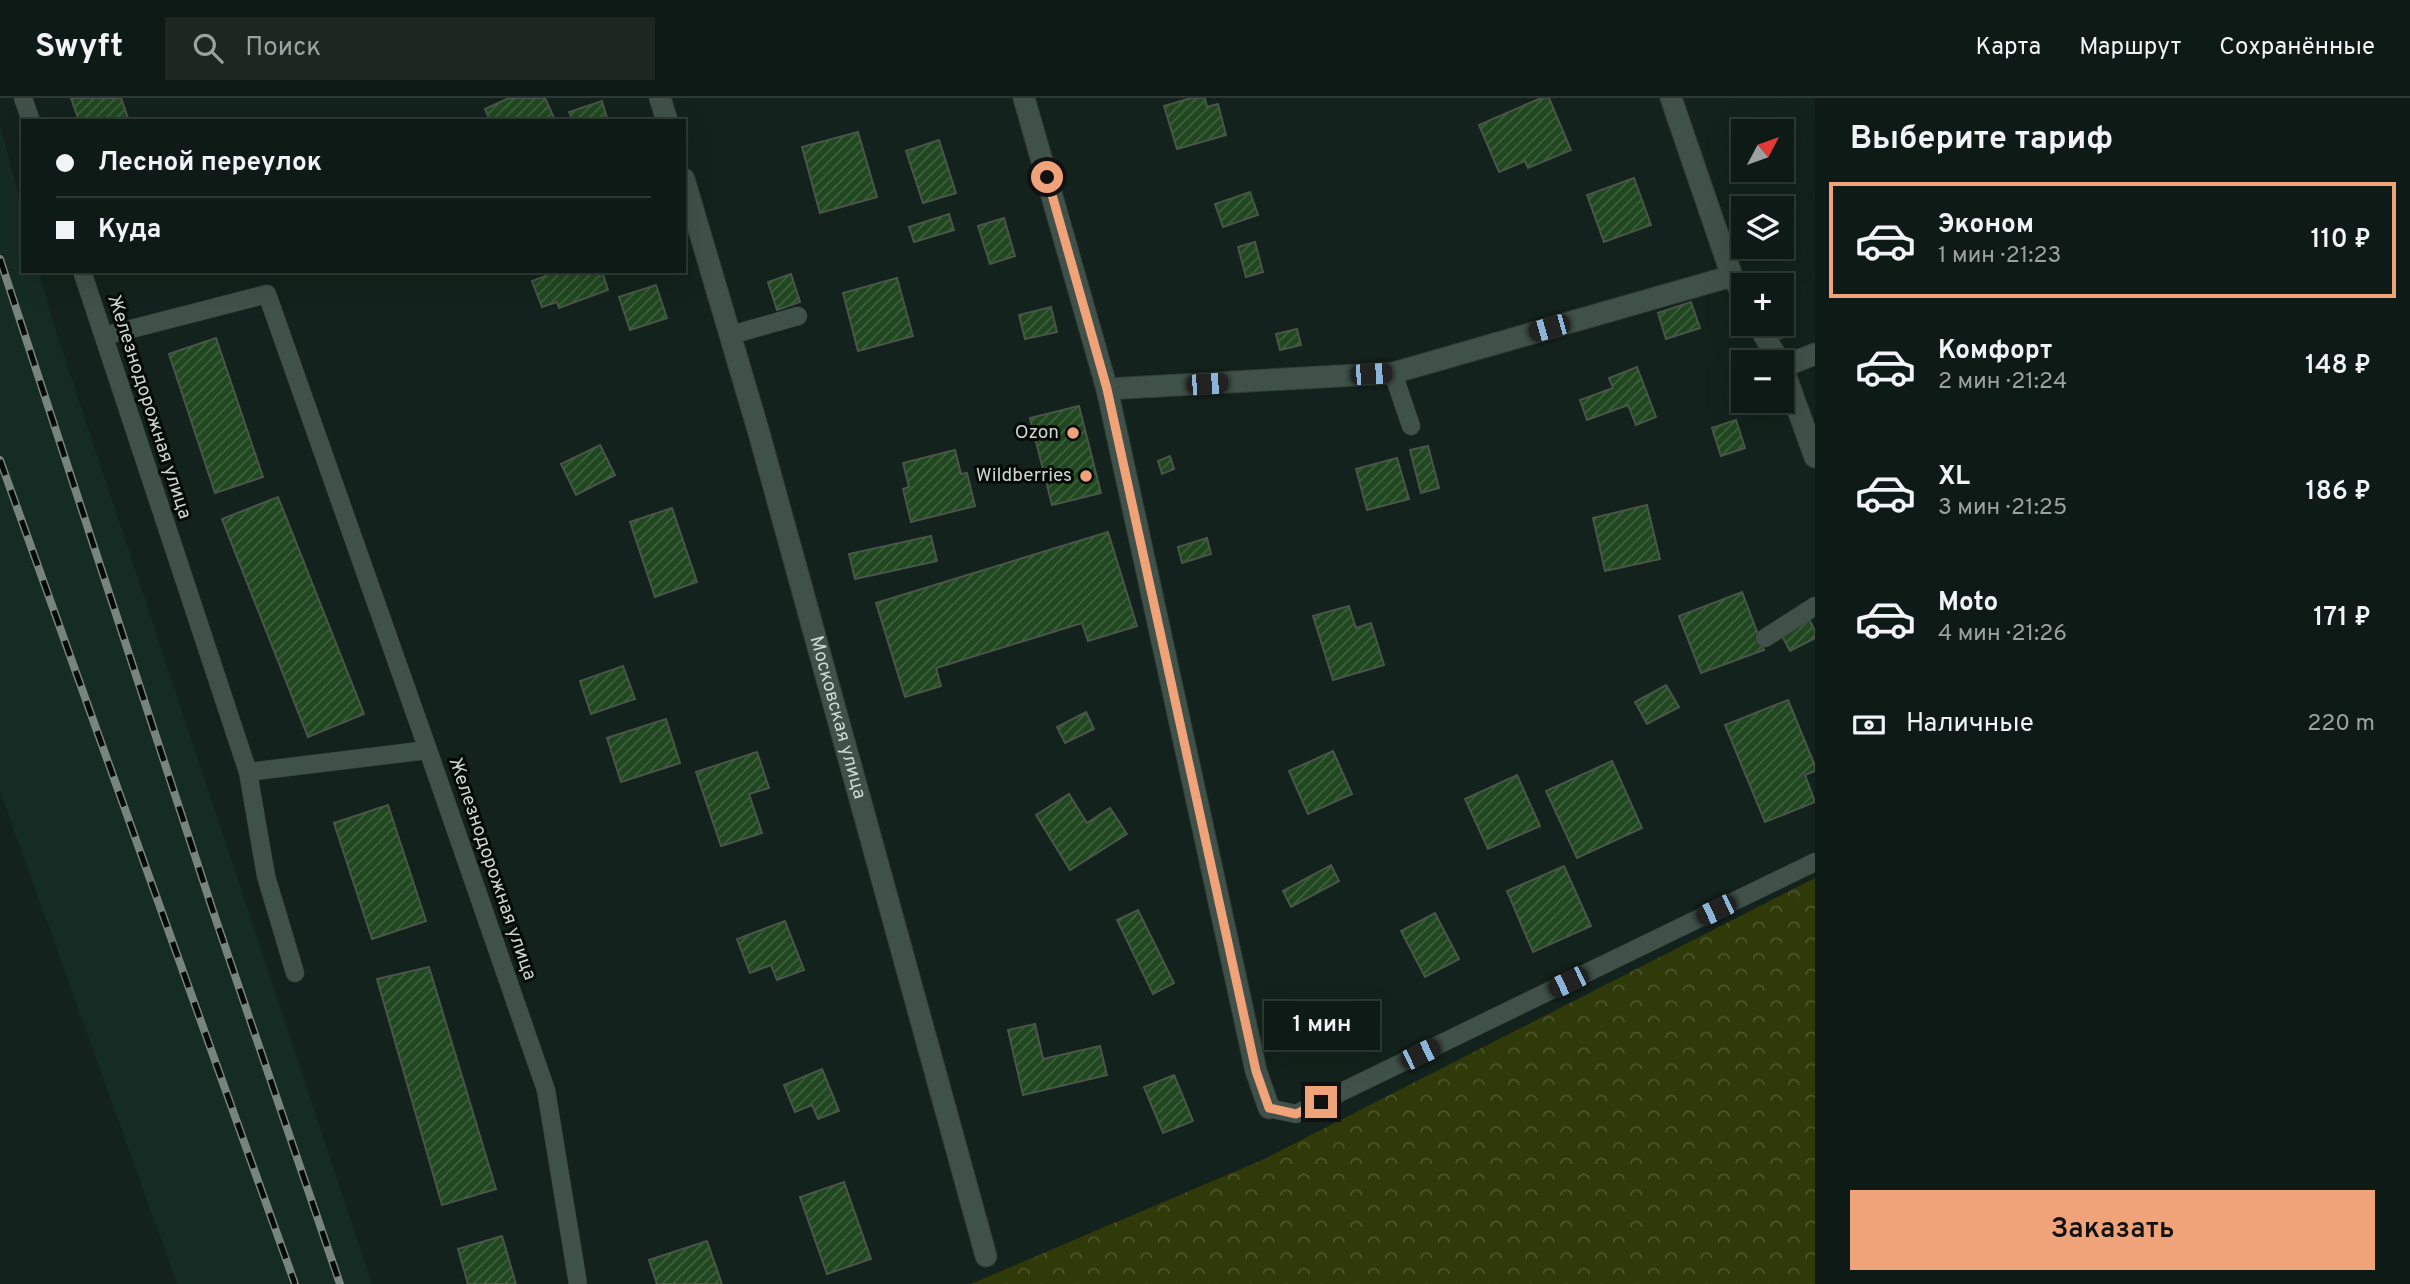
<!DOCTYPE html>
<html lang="ru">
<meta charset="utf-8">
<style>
:root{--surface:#0e1a15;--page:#1c2722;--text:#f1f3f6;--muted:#9ba1a0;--line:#2e3834;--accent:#f0a278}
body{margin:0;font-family:Overpass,sans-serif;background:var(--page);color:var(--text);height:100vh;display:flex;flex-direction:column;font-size:26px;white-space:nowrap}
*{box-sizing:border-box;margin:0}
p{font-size:23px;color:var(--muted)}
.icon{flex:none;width:38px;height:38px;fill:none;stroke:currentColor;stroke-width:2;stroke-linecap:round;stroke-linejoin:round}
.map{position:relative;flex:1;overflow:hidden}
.side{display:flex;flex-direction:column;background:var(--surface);width:595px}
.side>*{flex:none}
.top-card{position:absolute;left:21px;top:21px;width:665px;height:154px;border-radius:0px;box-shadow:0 7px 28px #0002,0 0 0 2px var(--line);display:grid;align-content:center;height:154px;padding:0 35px;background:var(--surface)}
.needle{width:46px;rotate:49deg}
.controls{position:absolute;left:1731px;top:21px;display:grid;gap:14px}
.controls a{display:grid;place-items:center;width:63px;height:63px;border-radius:0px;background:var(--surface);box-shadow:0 7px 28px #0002,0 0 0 2px var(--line);font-size:35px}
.end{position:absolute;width:32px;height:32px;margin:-16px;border:9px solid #f0a278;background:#111;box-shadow:0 0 0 4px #111}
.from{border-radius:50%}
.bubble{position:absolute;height:49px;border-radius:0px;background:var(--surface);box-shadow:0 7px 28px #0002,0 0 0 2px var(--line);font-size:23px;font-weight:600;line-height:49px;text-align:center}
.car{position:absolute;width:21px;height:42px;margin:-21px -10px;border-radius:9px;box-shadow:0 0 5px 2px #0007;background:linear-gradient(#222 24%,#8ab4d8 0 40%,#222 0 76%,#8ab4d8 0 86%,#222 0)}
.top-card b{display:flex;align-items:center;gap:24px;height:66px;font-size:26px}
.top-card b+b{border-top:2px solid var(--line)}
.top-card i{width:18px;height:18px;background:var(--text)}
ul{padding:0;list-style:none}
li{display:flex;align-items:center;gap:21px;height:116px;margin:0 14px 10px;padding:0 21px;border:4px solid transparent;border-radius:0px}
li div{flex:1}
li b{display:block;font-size:26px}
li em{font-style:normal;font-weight:600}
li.on{border-color:var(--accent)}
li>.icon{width:63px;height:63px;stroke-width:1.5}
h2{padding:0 35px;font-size:32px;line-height:84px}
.pay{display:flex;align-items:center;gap:18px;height:77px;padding:0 35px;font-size:26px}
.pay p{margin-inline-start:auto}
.button{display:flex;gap:14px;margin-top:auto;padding:14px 35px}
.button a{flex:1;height:80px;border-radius:0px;background:var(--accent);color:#111;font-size:28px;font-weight:600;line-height:80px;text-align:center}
header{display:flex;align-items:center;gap:42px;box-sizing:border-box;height:98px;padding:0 35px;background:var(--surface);border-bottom:2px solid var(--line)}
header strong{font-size:33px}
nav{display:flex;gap:38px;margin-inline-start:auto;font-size:24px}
.search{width:490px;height:63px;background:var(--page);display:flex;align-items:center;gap:18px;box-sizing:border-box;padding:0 24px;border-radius:0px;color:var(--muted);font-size:26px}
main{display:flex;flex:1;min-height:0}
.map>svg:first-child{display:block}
.built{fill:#152c24}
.forest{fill:url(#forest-crowns)}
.building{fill:url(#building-hatch);stroke:#495548;stroke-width:2}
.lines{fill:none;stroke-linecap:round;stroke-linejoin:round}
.lane-casing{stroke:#323c37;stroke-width:19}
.street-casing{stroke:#323c37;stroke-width:23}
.lane{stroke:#405149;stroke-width:18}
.street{stroke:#405149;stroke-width:21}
.rail-casing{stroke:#78847e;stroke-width:8}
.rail{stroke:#050a07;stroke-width:5;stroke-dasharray:16;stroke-linecap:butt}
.route{stroke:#f0a278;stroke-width:9}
.poi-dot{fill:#f0a278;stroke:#050a07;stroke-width:2.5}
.labels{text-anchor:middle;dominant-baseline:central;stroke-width:6;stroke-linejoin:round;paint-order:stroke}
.street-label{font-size:19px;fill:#cdd7d2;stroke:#050a07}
.poi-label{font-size:19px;fill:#cdd7d2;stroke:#050a07;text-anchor:end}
</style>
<header>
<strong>Swyft</strong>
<div class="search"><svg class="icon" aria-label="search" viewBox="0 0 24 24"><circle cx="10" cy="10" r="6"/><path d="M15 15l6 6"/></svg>Поиск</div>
<nav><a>Карта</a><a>Маршрут</a><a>Сохранённые</a></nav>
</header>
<main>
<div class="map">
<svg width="1815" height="1186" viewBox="0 0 1815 1186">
<defs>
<pattern id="forest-crowns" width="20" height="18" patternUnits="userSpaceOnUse" patternTransform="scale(1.75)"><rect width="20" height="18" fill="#303908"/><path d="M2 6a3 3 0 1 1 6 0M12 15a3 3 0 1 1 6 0" fill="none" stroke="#4d552b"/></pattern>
<pattern id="building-hatch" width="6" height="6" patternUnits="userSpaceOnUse" patternTransform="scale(1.75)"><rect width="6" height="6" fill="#20471f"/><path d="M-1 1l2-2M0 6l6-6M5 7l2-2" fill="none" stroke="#3f613f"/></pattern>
</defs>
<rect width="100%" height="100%" fill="#13221c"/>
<path class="built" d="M0,27L23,113V173H39L53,224L372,1186H177L0,693Z"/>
<path class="forest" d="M1815,780V1186H971L1262,1062Z"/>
<path class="building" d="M71,0H121L129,23H79Z
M509,0H545L554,20L547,23H490L485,11Z
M1191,0H1205L1207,9L1218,6L1226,37L1177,51L1164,8Z
M1541,0H1549L1571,52L1528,70L1525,63L1499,74L1479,27Z
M602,3L608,23H573L569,14Z
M858,34L877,99L820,115L802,49Z
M939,42L956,95L923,105L906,53Z
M1634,80L1651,127L1604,144L1587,97Z
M1250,94L1258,117L1223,129L1215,106Z
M949,116L954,132L914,144L909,129Z
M1004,120L1015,158L990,166L978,128Z
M1255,144L1263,174L1246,179L1238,149Z
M602,173L608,192L559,210L557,204L542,209L532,183L548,177L549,173Z
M791,176L800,204L777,212L768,184Z
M897,180L913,238L858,253L843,195Z
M656,187L667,220L630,232L619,199Z
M1691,204L1700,230L1666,241L1658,215Z
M1051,209L1057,234L1025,241L1019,217Z
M1782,224L1788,238L1777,241L1772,227Z
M1297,231L1301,247L1280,252L1276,236Z
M216,240L263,379L215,395L169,256Z
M1637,269L1656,319L1636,327L1628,307L1587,322L1580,302L1613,290L1609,280Z
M1079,308L1101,395L1052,407L1030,320Z
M1736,322L1745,350L1721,358L1712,330Z
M600,347L615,377L576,397L561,366Z
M1428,348L1439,390L1421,395L1410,352Z
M955,352L961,376L967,375L975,408L911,424L903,391L909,389L903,365Z
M1170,358L1174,371L1162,376L1158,363Z
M1397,360L1409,401L1367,412L1356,371Z
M278,399L364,616L308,639L222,421Z
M1647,407L1660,461L1605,473L1593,420Z
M672,410L697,484L655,499L630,424Z
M1108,434L1137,528L1088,543L1082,525L936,570L941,588L905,599L876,505Z
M931,438L937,463L855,481L849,456Z
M1207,440L1211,456L1182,465L1178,449Z
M1742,494L1764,552L1701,575L1679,518Z
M1349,508L1356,530L1371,525L1384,567L1333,582L1313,518Z
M1809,521L1815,533V540L1790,553L1781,536Z
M623,568L635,601L591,616L580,583Z
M1666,587L1679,609L1647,626L1635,604Z
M1788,602L1815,668V673L1805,677L1815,704L1765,724L1725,627Z
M1086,614L1094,631L1065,645L1057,629Z
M666,621L680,665L621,684L607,640Z
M1333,653L1352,696L1308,716L1289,673Z
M757,654L769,690L749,696L762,735L721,748L696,674Z
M1612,663L1642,730L1577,760L1546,693Z
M1517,677L1540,728L1488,751L1465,701Z
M1069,696L1087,725L1110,710L1127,736L1070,772L1036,717Z
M388,707L426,823L372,841L334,725Z
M1331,767L1339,783L1291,809L1283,793Z
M1564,768L1591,828L1533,854L1507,793Z
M1138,812L1174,885L1153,896L1117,822Z
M1435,815L1459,861L1425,879L1401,833Z
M785,823L804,872L777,882L771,867L750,875L737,841Z
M429,869L496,1091L442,1107L377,881Z
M1035,926L1043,961L1100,948L1107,977L1023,997L1008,932Z
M822,971L839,1013L818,1021L812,1007L795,1014L784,987Z
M1174,977L1193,1023L1163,1035L1144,989Z
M844,1084L871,1161L827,1176L800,1099Z
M502,1138L516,1186H468L458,1151Z
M707,1143L722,1186H657L649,1162Z"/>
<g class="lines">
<defs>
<path id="lane" d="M23,0L31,23
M82,173L248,674L428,652L546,992L578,1186
M731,237L798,218
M104,238L267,196L428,652
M1393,275L1411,328
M1765,540L1815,508
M248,674L266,778L295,875
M1269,1010L1296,1016L1815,764"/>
<g id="street">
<path d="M660,0L667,23"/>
<path d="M1024,0L1107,291L1256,973L1269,1010"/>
<path d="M1671,0L1732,178L1743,197"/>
<path id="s1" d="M684,81L759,335L986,1158"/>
<path d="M1758,226L1779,264"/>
<path d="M1782,268L1815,359"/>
<path d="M1782,269L1815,256"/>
<path d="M1107,291L1393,275L1732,178"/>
</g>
</defs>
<use href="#lane" class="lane-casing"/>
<use href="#street" class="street-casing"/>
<use href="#lane" class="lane"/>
<use href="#street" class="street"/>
<defs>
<path id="rail" d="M0,161L213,813L340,1186
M0,362L295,1186"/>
</defs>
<use href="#rail" class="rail-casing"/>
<use href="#rail" class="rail"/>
</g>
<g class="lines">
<path class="route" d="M1047,79L1107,291L1256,973L1269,1010L1296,1016L1321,1004"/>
</g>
<g class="poi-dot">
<circle cx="1073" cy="335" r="7"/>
<circle cx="1086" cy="378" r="7"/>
</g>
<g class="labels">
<g class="street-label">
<text transform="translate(149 309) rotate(72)">Железнодорожная улица</text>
<text stroke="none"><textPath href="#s1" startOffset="560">Московская улица</textPath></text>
<text transform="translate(492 771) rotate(71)">Железнодорожная улица</text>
</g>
<g class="poi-label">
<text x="1059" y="335">Ozon</text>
<text x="1072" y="378">Wildberries</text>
</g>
</g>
</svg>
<div class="controls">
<a><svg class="needle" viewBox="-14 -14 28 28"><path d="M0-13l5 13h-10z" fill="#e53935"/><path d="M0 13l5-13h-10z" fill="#9ba1a0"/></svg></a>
<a><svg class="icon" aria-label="layers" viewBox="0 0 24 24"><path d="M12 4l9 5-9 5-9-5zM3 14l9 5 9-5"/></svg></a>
<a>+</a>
<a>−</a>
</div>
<i class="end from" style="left:1047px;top:79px"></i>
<i class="end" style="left:1321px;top:1004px"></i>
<div class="bubble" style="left:1264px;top:903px;width:116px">1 мин</div>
<i class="car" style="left:1549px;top:230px;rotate:254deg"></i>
<i class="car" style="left:1371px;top:276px;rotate:87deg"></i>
<i class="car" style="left:1207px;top:286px;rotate:86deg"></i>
<i class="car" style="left:1716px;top:812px;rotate:244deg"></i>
<i class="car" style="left:1568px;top:884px;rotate:244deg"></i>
<i class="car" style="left:1420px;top:956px;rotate:64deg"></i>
<div class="top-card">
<b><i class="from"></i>Лесной переулок</b>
<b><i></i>Куда</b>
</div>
</div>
<section class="side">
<h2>Выберите тариф</h2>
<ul>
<li class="on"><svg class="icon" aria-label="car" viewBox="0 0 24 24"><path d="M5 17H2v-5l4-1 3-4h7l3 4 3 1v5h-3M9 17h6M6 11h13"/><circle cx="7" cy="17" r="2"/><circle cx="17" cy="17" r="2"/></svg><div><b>Эконом</b><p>1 мин · 21:23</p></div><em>110 ₽</em></li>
<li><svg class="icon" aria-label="car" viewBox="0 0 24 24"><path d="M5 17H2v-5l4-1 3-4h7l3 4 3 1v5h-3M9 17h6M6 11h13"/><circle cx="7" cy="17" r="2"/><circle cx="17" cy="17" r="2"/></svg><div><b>Комфорт</b><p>2 мин · 21:24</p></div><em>148 ₽</em></li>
<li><svg class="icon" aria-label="car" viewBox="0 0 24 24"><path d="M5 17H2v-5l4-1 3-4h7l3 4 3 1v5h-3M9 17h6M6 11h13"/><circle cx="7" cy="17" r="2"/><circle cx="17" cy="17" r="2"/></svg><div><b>XL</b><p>3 мин · 21:25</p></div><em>186 ₽</em></li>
<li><svg class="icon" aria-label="car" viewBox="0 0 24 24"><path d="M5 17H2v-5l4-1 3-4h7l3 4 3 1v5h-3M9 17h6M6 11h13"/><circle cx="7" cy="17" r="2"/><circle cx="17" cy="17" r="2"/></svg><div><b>Moto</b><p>4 мин · 21:26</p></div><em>171 ₽</em></li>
</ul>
<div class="pay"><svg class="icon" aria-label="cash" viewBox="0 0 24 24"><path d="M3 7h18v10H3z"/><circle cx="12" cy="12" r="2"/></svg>Наличные<p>220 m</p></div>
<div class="button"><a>Заказать</a></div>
</section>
</main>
